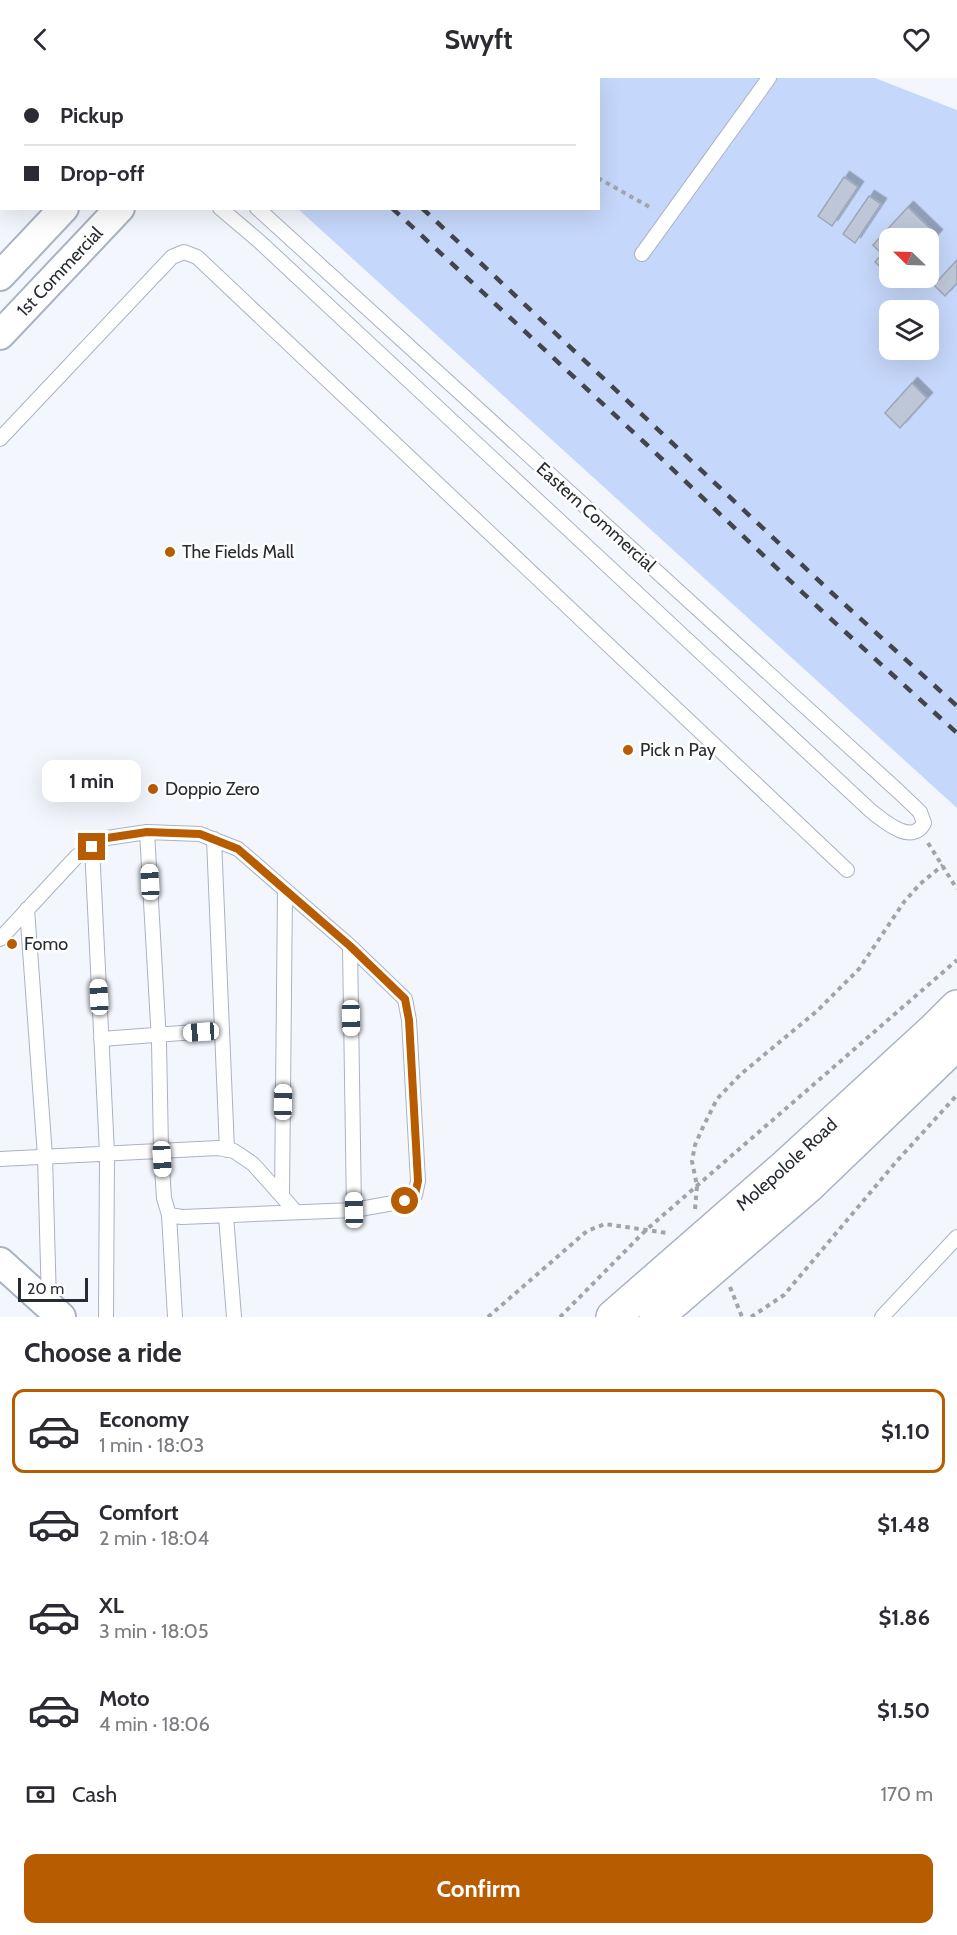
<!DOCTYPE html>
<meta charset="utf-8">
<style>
:root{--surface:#fff;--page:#f2f2f3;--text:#2b2b33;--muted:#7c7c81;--line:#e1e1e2;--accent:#b75c00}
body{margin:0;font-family:Cabin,sans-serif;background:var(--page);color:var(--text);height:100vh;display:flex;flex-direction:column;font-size:22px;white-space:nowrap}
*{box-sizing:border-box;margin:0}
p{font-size:20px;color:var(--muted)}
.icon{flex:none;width:33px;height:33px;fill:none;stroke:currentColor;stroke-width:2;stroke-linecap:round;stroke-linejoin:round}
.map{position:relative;height:1239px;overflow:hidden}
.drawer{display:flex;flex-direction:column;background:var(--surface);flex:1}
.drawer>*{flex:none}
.top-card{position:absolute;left:0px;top:0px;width:600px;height:132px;box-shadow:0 6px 24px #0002;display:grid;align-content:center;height:132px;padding:0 24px;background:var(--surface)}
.needle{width:39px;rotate:293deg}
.tools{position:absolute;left:879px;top:150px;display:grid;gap:12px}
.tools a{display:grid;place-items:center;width:60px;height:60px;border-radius:12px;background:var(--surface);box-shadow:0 6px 24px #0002;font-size:30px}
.scale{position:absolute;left:18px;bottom:15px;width:70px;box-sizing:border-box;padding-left:6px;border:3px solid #282b31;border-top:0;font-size:16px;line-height:21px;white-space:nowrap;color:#282b31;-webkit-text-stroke:4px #fff;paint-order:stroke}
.end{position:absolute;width:27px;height:27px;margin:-14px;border:8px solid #b75c00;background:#fff;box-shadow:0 0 0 3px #fff}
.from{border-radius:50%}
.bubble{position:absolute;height:42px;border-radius:12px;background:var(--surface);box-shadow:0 6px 24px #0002;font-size:20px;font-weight:700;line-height:42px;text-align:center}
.car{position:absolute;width:18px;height:36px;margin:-18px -9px;border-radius:8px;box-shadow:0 0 4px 2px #0007;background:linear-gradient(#fff 24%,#345 0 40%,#fff 0 76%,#345 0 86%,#fff 0)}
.top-card b{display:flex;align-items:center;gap:21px;height:57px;font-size:22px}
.top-card b+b{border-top:2px solid var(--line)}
.top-card i{width:15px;height:15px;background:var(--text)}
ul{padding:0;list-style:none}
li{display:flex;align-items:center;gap:18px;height:84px;margin:0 12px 9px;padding:0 12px;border:3px solid transparent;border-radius:12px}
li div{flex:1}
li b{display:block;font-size:22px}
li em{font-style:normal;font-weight:700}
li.current{border-color:var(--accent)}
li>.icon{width:54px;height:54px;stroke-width:1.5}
h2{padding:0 24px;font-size:27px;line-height:72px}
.pay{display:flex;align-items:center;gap:15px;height:66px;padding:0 24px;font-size:22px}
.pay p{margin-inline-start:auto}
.primary-button{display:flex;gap:12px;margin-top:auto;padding:12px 24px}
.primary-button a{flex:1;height:69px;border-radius:12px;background:var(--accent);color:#fff;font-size:24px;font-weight:700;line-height:69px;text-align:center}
header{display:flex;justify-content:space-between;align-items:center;height:78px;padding:0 24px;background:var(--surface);font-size:27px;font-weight:700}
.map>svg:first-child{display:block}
.green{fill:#c5d7fa;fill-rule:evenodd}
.building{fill:#bec7d8;stroke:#9ea6b7;stroke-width:1.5;filter:url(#shadow)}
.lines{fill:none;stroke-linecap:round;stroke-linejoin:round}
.lane-casing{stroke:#aab3c4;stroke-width:16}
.street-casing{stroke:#aab3c4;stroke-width:32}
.primary-casing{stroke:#aab3c4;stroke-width:36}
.path{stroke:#a1a4ab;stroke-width:4;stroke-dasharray:4.5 4.5;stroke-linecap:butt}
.lane{stroke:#fff;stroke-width:14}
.street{stroke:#fff;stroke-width:28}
.primary{stroke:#fff;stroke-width:33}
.rail{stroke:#42454b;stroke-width:4.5;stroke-dasharray:10 10;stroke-linecap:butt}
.route{stroke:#b75c00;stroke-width:8}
.poi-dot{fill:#b75c00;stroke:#fff;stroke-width:2}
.labels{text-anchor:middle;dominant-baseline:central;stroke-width:5;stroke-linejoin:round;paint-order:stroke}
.street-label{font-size:18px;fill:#282b31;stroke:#fff}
.poi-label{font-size:18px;fill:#282b31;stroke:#fff;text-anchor:start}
</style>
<header><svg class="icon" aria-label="back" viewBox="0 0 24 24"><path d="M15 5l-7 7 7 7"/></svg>Swyft<svg class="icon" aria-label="heart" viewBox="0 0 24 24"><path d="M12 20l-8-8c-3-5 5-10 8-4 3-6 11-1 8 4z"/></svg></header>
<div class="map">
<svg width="957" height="1239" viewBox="0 0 957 1239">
<defs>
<filter id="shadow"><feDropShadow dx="5.5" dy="-5.5" stdDeviation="0" flood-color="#0004"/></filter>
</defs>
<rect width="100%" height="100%" fill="#f3f6fd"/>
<path class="green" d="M155,0H875L957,32V730L298,131L598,130V2H157ZM890,160H928V200H890ZM890,232H928V272H890Z"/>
<path class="building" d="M844,99L858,109L832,148L818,138Z
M869,118L881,126L855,165L843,156Z
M908,129L937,157L928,167V160H890V198L875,184L882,176L873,167Z
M957,182V205L945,218L934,207Z
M912,305L927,320L900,350L885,335Z"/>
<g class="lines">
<defs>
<path id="lane" d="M220,130L260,164L871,733C884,743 912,768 924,745L920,734L898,713L257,130
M642,176L769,0
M0,361L172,179L184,174L197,179L847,792
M214,761L227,1072
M92,769L107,1075L106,1239
M27,831L45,1078L49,1225
M0,861L77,778L107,760L147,754L200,756L238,771L350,868L405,921L409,942L418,1103L415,1117L405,1123L354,1132L182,1139L169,1137L164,1120L161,1073L159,963L147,754
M350,868L354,1132
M101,961L222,952
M0,1081L218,1070L234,1073L253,1086L296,1134
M282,1118L285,812
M169,1137L175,1239
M226,1138L234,1239
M882,1239L957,1159"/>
<g id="street">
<path d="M100,0L101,2"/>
<path d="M0,198L64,130"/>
<path id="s1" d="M0,257L120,130"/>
<path d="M0,1184L61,1239"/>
</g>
<g id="primary">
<path id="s2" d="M613,1239L786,1088L935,951L957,929"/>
<path d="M656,1239L808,1108L957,965"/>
</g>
</defs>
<use href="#lane" class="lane-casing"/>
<use href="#street" class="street-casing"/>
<use href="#primary" class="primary-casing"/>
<path class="path" d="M471,0L472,2
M598,100L653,131
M928,765L957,811
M695,1131L697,1108L692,1083L695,1067L703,1049L717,1021L741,996L817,933L859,891L904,824L920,806L943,787
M730,1209L742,1239
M488,1239L587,1153L605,1146L667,1155
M560,1239L646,1152L957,882
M751,1239L784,1217L896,1084L957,1017"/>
<use href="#lane" class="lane"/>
<use href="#street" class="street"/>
<use href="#primary" class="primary"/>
<path class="rail" d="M250,0L252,2
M281,0L283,2
M392,130L645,365L821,532L957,655
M422,130L832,515L957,628"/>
</g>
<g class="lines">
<path class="route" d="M92,769L107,760L147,754L200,756L238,771L350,868L405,921L409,942L418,1103L415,1117L405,1123"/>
</g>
<g class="poi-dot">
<circle cx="170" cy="474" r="6"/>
<circle cx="628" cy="672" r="6"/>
<circle cx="153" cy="711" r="6"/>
<circle cx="12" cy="866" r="6"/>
</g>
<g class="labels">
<g class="street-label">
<text stroke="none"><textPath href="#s1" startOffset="87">1st Commercial</textPath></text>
<text transform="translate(596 439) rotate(42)">Eastern Commercial</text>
<text stroke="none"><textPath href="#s2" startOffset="231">Molepolole Road</textPath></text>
</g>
<g class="poi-label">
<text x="182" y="474">The Fields Mall</text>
<text x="640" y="672">Pick n Pay</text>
<text x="165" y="711">Doppio Zero</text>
<text x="24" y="866">Fomo</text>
</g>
</g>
</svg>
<div class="tools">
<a><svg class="needle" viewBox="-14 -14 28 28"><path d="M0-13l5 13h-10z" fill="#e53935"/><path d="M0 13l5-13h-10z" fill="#7c7c81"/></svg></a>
<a><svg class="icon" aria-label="layers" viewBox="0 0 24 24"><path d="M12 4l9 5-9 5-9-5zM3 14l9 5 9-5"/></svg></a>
</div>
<div class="scale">20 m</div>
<i class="end from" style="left:405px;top:1123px"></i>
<i class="end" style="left:92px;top:769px"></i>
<div class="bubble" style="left:42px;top:682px;width:99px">1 min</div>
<i class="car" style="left:150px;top:804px;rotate:357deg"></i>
<i class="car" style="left:99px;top:919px;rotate:357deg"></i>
<i class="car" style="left:351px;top:940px;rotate:179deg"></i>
<i class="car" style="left:201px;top:954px;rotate:266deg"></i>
<i class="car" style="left:283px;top:1024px;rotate:1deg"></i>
<i class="car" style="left:162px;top:1081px;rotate:177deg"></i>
<i class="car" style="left:354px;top:1132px;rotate:359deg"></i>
<div class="top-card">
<b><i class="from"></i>Pickup</b>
<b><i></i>Drop-off</b>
</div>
</div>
<section class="drawer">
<h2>Choose a ride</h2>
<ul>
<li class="current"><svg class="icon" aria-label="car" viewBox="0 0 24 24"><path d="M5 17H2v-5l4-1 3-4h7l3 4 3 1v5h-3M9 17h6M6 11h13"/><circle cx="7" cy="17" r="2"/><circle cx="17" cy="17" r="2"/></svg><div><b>Economy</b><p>1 min · 18:03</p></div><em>$1.10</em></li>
<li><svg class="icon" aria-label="car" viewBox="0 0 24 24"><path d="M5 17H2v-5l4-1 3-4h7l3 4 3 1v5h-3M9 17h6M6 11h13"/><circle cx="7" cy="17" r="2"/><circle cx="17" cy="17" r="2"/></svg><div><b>Comfort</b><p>2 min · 18:04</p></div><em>$1.48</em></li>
<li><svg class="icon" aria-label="car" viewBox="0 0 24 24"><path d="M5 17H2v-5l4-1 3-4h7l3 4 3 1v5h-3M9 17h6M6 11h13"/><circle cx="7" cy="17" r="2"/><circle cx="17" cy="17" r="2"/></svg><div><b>XL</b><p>3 min · 18:05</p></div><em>$1.86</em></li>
<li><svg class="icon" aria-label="car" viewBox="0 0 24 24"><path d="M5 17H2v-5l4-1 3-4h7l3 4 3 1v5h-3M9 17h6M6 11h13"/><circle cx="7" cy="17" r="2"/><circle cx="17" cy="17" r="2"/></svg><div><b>Moto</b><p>4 min · 18:06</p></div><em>$1.50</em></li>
</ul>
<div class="pay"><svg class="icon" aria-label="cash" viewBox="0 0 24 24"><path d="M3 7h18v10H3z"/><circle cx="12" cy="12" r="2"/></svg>Cash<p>170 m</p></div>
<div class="primary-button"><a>Confirm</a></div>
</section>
